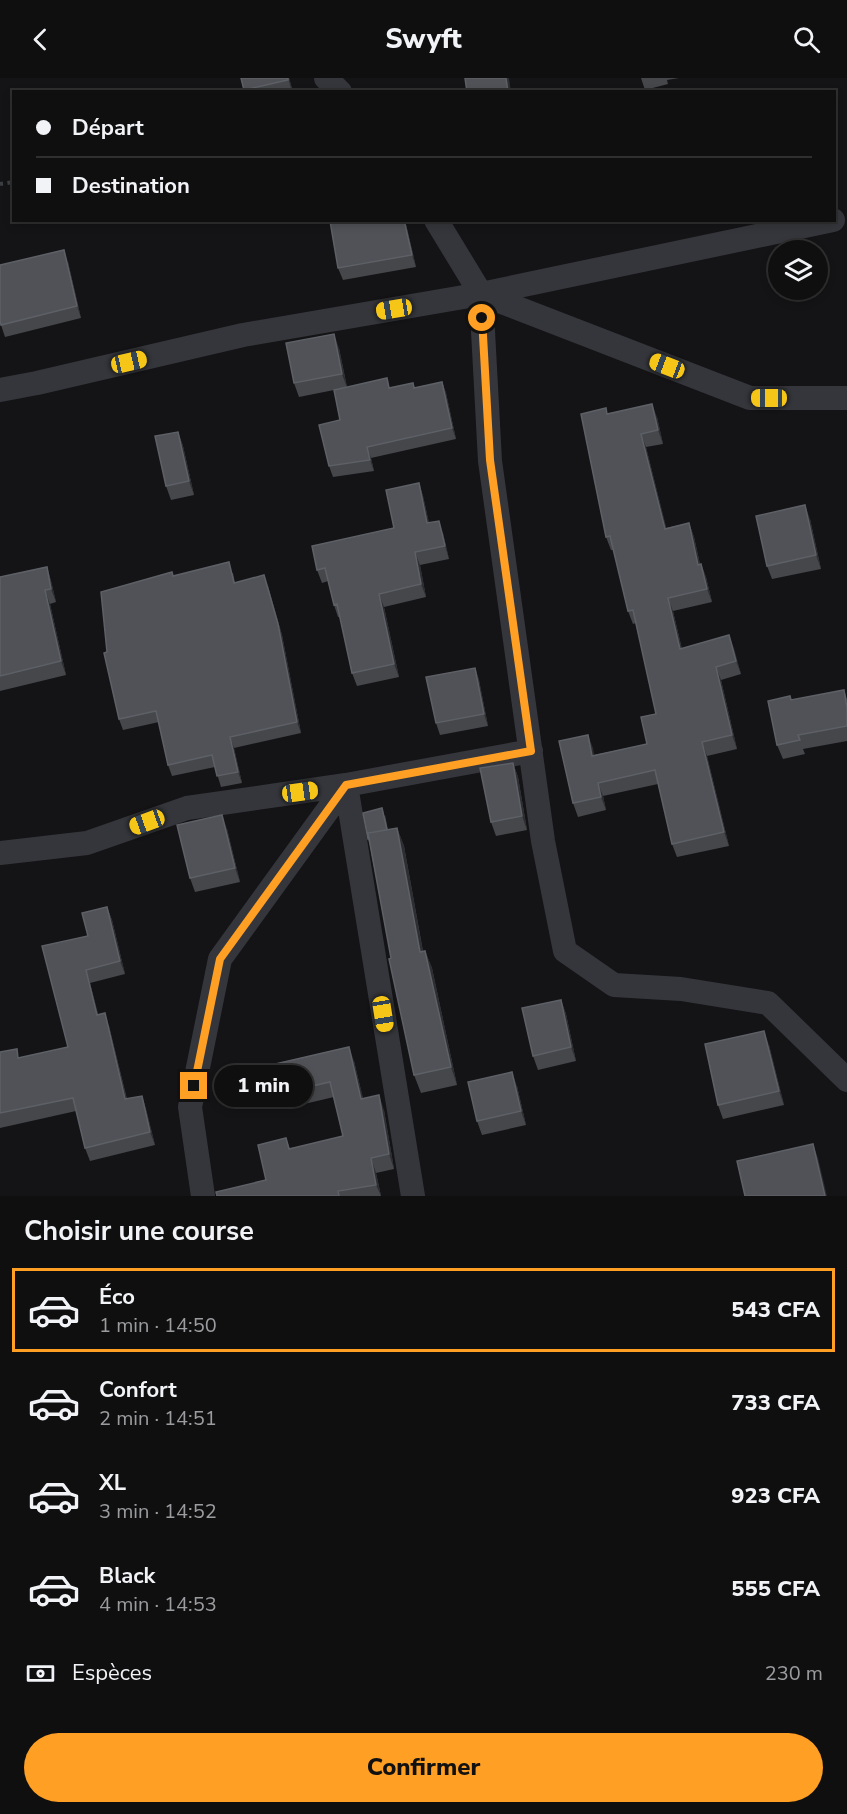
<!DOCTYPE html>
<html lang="fr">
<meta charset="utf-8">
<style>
:root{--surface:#0f0f10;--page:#181819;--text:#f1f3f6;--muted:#9b9c9f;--line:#2f2f30;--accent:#ff9f23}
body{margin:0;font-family:"Nunito Sans",sans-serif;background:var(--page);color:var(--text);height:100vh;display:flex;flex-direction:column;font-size:22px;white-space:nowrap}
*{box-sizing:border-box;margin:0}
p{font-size:20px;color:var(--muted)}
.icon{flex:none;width:33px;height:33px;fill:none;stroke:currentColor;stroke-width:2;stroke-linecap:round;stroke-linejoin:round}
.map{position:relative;height:1118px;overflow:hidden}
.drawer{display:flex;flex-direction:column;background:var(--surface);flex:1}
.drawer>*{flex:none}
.top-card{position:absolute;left:12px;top:12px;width:824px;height:132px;border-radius:0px;box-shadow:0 3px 9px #0003,0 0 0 2px var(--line);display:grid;align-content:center;height:132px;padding:0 24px;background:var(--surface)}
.buttons{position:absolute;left:768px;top:162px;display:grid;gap:12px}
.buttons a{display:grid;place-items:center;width:60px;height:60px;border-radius:50%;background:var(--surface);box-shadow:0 3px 9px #0003,0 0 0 2px var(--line);font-size:30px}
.end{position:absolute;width:27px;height:27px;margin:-14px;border:8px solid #ff9f23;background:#111;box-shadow:0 0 0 3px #111}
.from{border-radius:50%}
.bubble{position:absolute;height:42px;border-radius:21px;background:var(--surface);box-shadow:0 3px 9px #0003,0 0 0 2px var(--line);font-size:20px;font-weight:800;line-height:42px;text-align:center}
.car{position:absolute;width:18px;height:36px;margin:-18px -9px;border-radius:8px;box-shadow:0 0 4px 2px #0007;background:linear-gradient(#f5c518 24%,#345 0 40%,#f5c518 0 76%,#345 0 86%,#f5c518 0)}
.top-card b{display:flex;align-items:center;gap:21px;height:57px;font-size:22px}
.top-card b+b{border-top:2px solid var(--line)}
.top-card i{width:15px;height:15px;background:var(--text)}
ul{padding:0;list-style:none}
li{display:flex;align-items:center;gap:18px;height:84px;margin:0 12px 9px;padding:0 12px;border:3px solid transparent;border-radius:0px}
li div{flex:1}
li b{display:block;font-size:22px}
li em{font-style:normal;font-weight:800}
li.selected{border-color:var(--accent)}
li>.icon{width:54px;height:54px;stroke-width:1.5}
h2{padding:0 24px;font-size:27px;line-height:72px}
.pay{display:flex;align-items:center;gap:15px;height:66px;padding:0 24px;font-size:22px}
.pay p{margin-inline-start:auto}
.primary-button{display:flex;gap:12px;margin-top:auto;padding:12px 24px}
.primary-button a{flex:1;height:69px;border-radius:36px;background:var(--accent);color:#111;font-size:24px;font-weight:800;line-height:69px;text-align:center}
header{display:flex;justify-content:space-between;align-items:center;height:78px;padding:0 24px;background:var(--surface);font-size:27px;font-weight:800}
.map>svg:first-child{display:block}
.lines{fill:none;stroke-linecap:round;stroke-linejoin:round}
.path{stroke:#3b3e42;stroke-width:4;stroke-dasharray:3 4.5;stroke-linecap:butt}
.minor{stroke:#35363b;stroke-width:24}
.wall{fill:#45474b}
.shaded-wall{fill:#2d2e31}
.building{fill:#505257;stroke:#5d6066;stroke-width:1.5}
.route{stroke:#ff9f23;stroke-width:8}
</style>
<header><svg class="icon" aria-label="back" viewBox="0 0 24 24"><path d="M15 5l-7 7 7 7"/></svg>Swyft<svg class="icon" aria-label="search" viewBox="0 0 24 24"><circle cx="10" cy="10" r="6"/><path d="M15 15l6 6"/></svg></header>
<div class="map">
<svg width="847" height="1118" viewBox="0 0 847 1118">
<rect width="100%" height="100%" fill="#141416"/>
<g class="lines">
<path class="path" d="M0,106L14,104"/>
<path class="minor" d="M326,0L340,14
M436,142L481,216L750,320H847
M481,216L490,383L543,763L565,873L614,907L681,911L768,925L847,1002
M0,312L37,305L243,257L481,216L833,142
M346,707L413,1118
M0,775L87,765L187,730L346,707L531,673
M203,1118L190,1029L220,881L346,707"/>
</g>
<path class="wall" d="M241,0H289L293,14H244Z
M641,0H679L667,2L668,6L645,12Z
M269,142H280L270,145Z
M405,142L416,189L343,202L338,190L330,143Z
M68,184L81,240L5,259L1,247Z
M339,270L347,309L390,310L413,305L415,310L442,304L446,315L456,361L371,380L374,393L333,399L329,388L340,342L334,312L299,319L294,305Z
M608,336L657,339L663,366L646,369L666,450L689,445L694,459L700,486H701L706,499L712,524L673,533L682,571L729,557L741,596L721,602L737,671L707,678L729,768L677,779L672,766L658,706L603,718L606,732L578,739L573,725L588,657L594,677L647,666L656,636L636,545L633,546L628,533L614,472H611L606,459Z
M178,354L183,368L194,417L171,422L166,408Z
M419,405L423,418L429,445L443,455L449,481L420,487L426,519L384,529L399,599L357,608L352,595L340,539H338L334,527L328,503L322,505L317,492L394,450Z
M810,441L821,491L772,501L767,488Z
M47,489L51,503L56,524L50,526L66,597L0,613V499Z
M233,495L235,505L268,508L282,557L301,655L234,670L242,705L221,709L215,689L172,698L168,687L159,644L123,652L119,641L107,574L173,498Z
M475,590L479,602L488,648L440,657L436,645Z
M844,612L847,621V663L803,671L805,676L783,681L777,667L792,622Z
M513,685L518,699L527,752L496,758L491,744Z
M385,737L388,752L397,750L404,768L423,873H425L432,890L457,1007L421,1015L414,997L391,880L370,768L368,761Z
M227,751L240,804L195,814L190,800Z
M107,829L112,842L125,896L90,905L98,937L109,948L127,1021L142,1018L146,1031L155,1067L90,1083L85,1070L76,1033L0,1050V974L20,980L68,969L88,858Z
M561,922L566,936L576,983L538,992L533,978Z
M769,967L784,1027L723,1041L718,1027Z
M354,983L363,1021L384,1032L394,1091L376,1095L381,1118H217L266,1102L286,1060L290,1071L343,1058L334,1019L287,1030L281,1015Z
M517,1008L526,1047L482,1057L477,1043Z"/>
<path class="shaded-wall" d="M288,0H289L293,14H292Z
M506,0H509L511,14H508Z
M404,142H405L416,189L412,177Z
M64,172L68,184L81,240L77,228Z
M334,256L339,270L347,310L342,296Z
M442,304L446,315L456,361L452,350Z
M652,326L657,339L663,366L658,352Z
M178,354L183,368L194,417L189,403Z
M641,356L646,369L670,464L665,451Z
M367,369L371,380L374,393L370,382Z
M419,405L423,418L432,458L427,445Z
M805,427L810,441L821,491L816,477Z
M439,443L443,455L449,481L445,468Z
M689,445L694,459L703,500L698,487Z
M415,474L420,487L426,519L421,506Z
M701,486L706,499L712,524L707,511Z
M47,489L51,503L56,524L51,511Z
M264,497L268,508L282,557L301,655L297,644Z
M45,512L50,526L66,597L61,583Z
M379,516L384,529L399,599L394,586Z
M668,520L673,533L685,585L680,571Z
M729,557L734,570L741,596L736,583Z
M716,589L721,602L737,671L732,657Z
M475,590L479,602L488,648L484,636Z
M588,657L593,670L597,691L592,678Z
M230,659L234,670L242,705L238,694Z
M702,664L707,678L729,768L724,754Z
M513,685L518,699L527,752L522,738Z
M598,705L603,718L606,732L601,719Z
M222,737L227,751L240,804L235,790Z
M397,750L404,768L426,891L420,874Z
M107,829L112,842L125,896L120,883Z
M425,873L432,890L457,1007L451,989Z
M86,892L90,905L102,950L97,937Z
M561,922L566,936L576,983L571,969Z
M105,935L109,948L130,1035L125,1021Z
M764,953L769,967L784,1027L779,1013Z
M349,969L354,983L367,1036L361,1021Z
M512,994L517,1008L526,1047L521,1033Z
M379,1017L384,1032L394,1091L389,1076Z
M142,1018L146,1031L155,1067L150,1054Z
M813,1066L818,1080L827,1118H825Z
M371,1080L376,1095L381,1118L376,1107Z"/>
<path class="building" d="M241,0H288V2L244,12Z
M465,0H506L508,14H467Z
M404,142L412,177L338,190L330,143Z
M64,172L77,228L1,247L0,243V187Z
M334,256L342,296L294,305L286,265Z
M387,300L389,310L413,305L414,310L442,304L452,350L367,369L370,382L329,388L319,347L340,342L334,312Z
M652,326L658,352L641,356L665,451L689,445L698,487L701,486L707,511L668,520L680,571L729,557L736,583L716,589L732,657L702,664L724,754L672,766L655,692L598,705L601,719L573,725L559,663L588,657L592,678L647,666L641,639L656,636L633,532L628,533L610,458L606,459L581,336L606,330L607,336Z
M178,354L189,403L166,408L155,358Z
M419,405L427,445L439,443L445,468L415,474L421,506L379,516L394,586L352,595L337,526L334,527L325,490L317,492L312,468L394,450L386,412Z
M805,427L816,477L767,488L756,438Z
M229,484L234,505L264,497L278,546L297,644L230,659L238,694L217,698L212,677L168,687L156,633L119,641L104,575L107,574L101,514L172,494L173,498Z
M47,489L51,511L45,512L61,583L0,598V499Z
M475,590L484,636L436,645L426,599Z
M844,612L847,630V648L798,657L800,662L777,667L768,623L790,618L791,622Z
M513,685L522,738L491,744L480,690Z
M382,730L387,752L368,755L369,761H368L363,735Z
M222,737L235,790L190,800L177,747Z
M397,750L420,874L425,873L451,989L414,997L389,881L391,880L368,755Z
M107,829L120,883L86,892L97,937L105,935L125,1021L142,1018L150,1054L85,1070L73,1020L0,1035V974L17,971L18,980L68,969L42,868L88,858L82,835Z
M561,922L571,969L533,978L522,930Z
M764,953L779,1013L718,1027L705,966Z
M349,969L361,1021L379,1017L389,1076L371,1080L376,1107L338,1113L339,1118H217L216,1114L266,1102L258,1067L286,1060L289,1071L343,1058L330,1004L281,1015L275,986Z
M512,994L521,1033L477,1043L468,1004Z
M813,1066L825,1118H745L737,1083Z"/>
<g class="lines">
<path class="route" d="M194,1008L220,881L346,707L531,673L490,382L482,240"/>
</g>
</svg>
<div class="buttons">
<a><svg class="icon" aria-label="layers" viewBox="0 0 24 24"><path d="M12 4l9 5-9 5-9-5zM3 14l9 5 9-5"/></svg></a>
</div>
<i class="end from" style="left:482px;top:240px"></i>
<i class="end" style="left:194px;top:1008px"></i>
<div class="bubble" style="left:214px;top:987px;width:99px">1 min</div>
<i class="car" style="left:394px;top:231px;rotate:261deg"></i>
<i class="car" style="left:129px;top:284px;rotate:77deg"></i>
<i class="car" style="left:667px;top:288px;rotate:291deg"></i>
<i class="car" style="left:769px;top:320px;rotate:270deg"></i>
<i class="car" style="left:300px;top:714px;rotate:82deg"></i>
<i class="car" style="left:147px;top:744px;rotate:250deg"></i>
<i class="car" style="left:383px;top:936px;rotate:171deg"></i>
<div class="top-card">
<b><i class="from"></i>Départ</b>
<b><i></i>Destination</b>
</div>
</div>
<section class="drawer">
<h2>Choisir une course</h2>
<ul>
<li class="selected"><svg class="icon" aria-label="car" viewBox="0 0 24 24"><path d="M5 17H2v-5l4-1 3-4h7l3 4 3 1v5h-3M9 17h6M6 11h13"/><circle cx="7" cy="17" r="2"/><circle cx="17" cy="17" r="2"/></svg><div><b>Éco</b><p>1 min · 14:50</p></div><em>543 CFA</em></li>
<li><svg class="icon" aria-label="car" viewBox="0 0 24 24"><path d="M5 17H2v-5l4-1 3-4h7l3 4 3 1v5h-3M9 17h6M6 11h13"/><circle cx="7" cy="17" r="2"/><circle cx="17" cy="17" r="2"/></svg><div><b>Confort</b><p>2 min · 14:51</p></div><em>733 CFA</em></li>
<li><svg class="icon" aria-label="car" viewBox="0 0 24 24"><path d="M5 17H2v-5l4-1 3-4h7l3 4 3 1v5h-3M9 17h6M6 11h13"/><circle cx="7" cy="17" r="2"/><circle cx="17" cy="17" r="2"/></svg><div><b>XL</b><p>3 min · 14:52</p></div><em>923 CFA</em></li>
<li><svg class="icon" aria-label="car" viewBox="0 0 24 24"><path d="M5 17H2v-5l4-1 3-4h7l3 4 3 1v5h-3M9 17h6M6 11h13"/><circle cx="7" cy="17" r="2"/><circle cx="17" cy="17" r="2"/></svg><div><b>Black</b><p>4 min · 14:53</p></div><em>555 CFA</em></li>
</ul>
<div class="pay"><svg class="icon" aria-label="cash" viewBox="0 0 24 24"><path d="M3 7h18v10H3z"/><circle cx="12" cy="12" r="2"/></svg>Espèces<p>230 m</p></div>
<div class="primary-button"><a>Confirmer</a></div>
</section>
